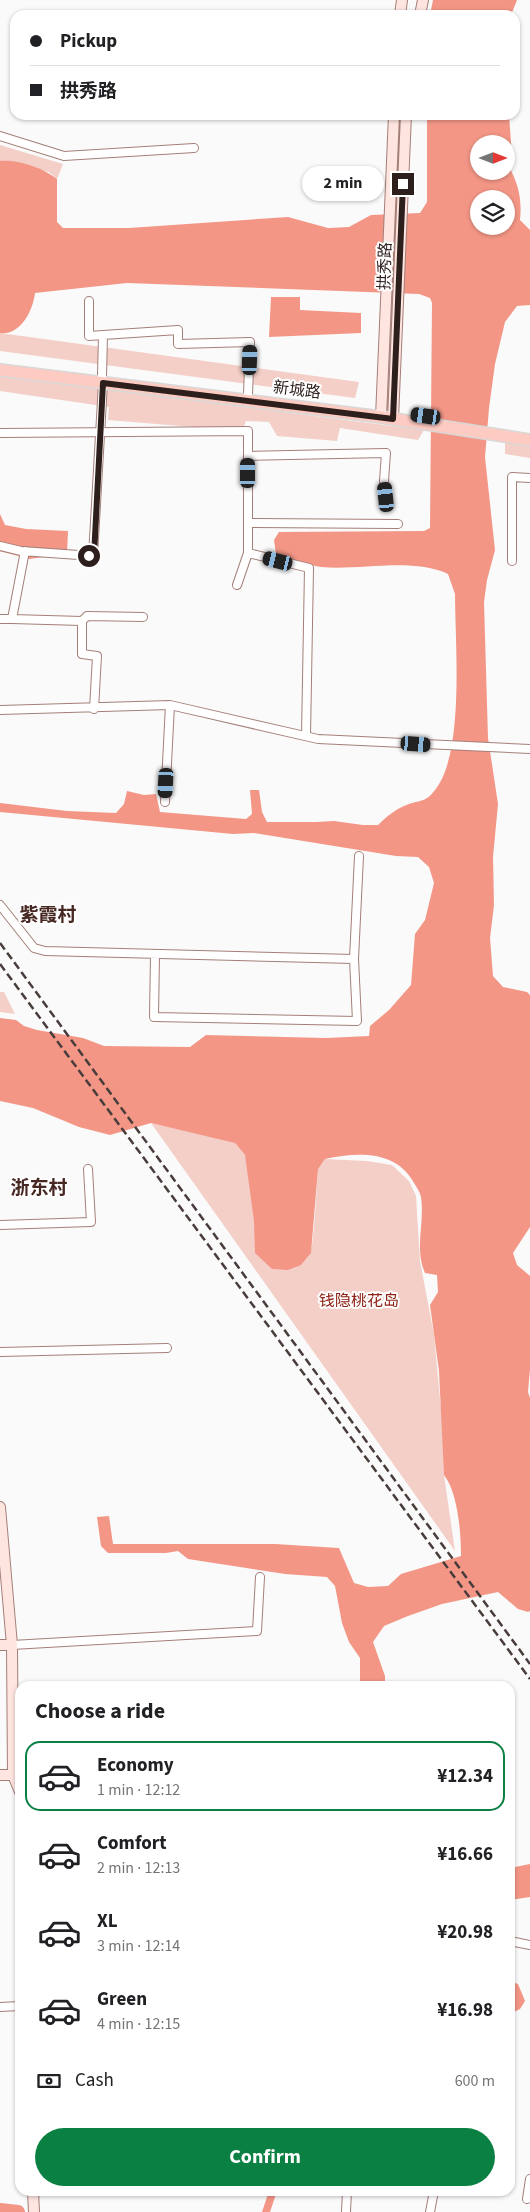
<!DOCTYPE html>
<meta charset="utf-8">
<style>
:root{--surface:#fff;--page:#f2f2f2;--text:#202124;--muted:#757577;--line:#e0e0e0;--accent:#0b8043}
body{margin:0;font-family:"Source Sans 3","Noto Sans SC",sans-serif;background:var(--page);color:var(--text);height:100vh;display:flex;flex-direction:column;font-size:19px;white-space:nowrap}
*{box-sizing:border-box;margin:0}
p{font-size:16px;color:var(--muted)}
.icon{flex:none;width:28px;height:28px;fill:none;stroke:currentColor;stroke-width:2;stroke-linecap:round;stroke-linejoin:round}
.map{position:relative;flex:1;overflow:hidden}
.details{position:absolute;left:15px;top:1681px;width:500px;height:515px;display:flex;flex-direction:column;background:var(--surface);border-radius:15px;box-shadow:0 1px 4px #0004}
.details>*{flex:none}
.hud{position:absolute;left:10px;top:10px;width:510px;height:110px;border-radius:15px;box-shadow:0 1px 4px #0004;display:grid;align-content:center;height:110px;padding:0 20px;background:var(--surface)}
.needle{width:32px;rotate:90deg}
.fabs{position:absolute;left:470px;top:135px;display:grid;gap:10px}
.fabs a{display:grid;place-items:center;width:45px;height:45px;border-radius:50%;background:var(--surface);box-shadow:0 1px 4px #0004;font-size:25px}
.end{position:absolute;width:22px;height:22px;margin:-11px;border:6px solid #2d1f1c;background:#fff;box-shadow:0 0 0 2px #fff}
.from{border-radius:50%}
.bubble{position:absolute;height:35px;border-radius:18px;background:var(--surface);box-shadow:0 1px 4px #0004;font-size:16px;font-weight:700;line-height:35px;text-align:center}
.car{position:absolute;width:15px;height:30px;margin:-15px -8px;border-radius:6px;box-shadow:0 0 4px 1px #0007;background:linear-gradient(#222 24%,#8ab4d8 0 40%,#222 0 76%,#8ab4d8 0 86%,#222 0)}
.hud b{display:flex;align-items:center;gap:18px;height:48px;font-size:19px}
.hud b+b{border-top:1px solid var(--line)}
.hud i{width:12px;height:12px;background:var(--text)}
ul{padding:0;list-style:none}
li{display:flex;align-items:center;gap:15px;height:70px;margin:0 10px 8px;padding:0 10px;border:2px solid transparent;border-radius:15px}
li div{flex:1}
li b{display:block;font-size:19px}
li em{font-style:normal;font-weight:700}
li.selected{border-color:var(--accent)}
li>.icon{width:45px;height:45px;stroke-width:1.5}
h2{padding:0 20px;font-size:22px;line-height:60px}
.pay{display:flex;align-items:center;gap:12px;height:55px;padding:0 20px;font-size:19px}
.pay p{margin-inline-start:auto}
.action{display:flex;gap:10px;margin-top:auto;padding:10px 20px}
.action a{flex:1;height:58px;border-radius:30px;background:var(--accent);color:#fff;font-size:20px;font-weight:700;line-height:58px;text-align:center}
.map>svg:first-child{display:block}
.green{fill:#f3cfc8}
.water{fill:#f39686;fill-rule:evenodd}
.lines{fill:none;stroke-linecap:round;stroke-linejoin:round}
.river{stroke:#f39686;stroke-width:14}
.street-casing{stroke:#a47f78;stroke-width:10}
.secondary-casing{stroke:#a47f78;stroke-width:12}
.primary-casing{stroke:#d9d7d6;stroke-width:14}
.street{stroke:#fff;stroke-width:8}
.secondary{stroke:#fee5e0;stroke-width:10}
.primary{stroke:#fdcbc2;stroke-width:11}
.rail{stroke:#493d3b;stroke-width:2.5;stroke-dasharray:8 4;stroke-linecap:butt}
.route{stroke:#2d1f1c;stroke-width:6}
.labels{text-anchor:middle;dominant-baseline:central;stroke-width:4;stroke-linejoin:round;paint-order:stroke}
.street-label{font-size:16px;fill:#2d1f1c;stroke:#fff}
.park-label{font-size:16px;fill:#8f2316;stroke:#fff}
.quarter-label{font-size:19px;font-weight:bold;fill:#462722;stroke:#fff}
</style>
<div class="map">
<svg width="530" height="2212" viewBox="0 0 530 2212">
<rect width="100%" height="100%" fill="#fafafa"/>
<path class="green" d="M0,145L63,164L57,179L49,172L0,161Z
M0,333L359,382L355,398L0,351Z
M0,376L424,430L418,440L340,428L337,441L277,436L269,422L246,421L242,431L108,420L109,407L0,391Z
M505,440L530,445V458L505,454Z
M0,992H4L15,1014L0,1012Z
M151,1123L223,1139L235,1143L245,1155L272,1269C288,1270 300,1269 310,1254C314,1248 317,1181 318,1168L325,1159L367,1161L392,1165L409,1181L416,1196L420,1261L434,1335L443,1430L444,1475L455,1551Z"/>
<path class="water" d="M433,0H517L511,15H430Z
M427,115H509L512,156L509,167C519,185 522,200 520,220L530,230V305L517,306L505,322L495,364L489,408L485,457L495,550L487,580L484,602L488,738L498,804L493,857L494,905L490,938L493,976L503,987L527,992L530,995V1227L513,1253L517,1265L530,1276V1369L528,1392L530,1398V1611L528,1612L518,1609L498,1592L442,1604L408,1616L384,1626L373,1642L385,1676V1686H360V1658L349,1642L342,1623L335,1586L327,1577L285,1574L188,1559L178,1551L166,1553H108L101,1546L97,1517L109,1516L113,1544H275L339,1548L354,1583L368,1587L388,1586L401,1574L461,1556C461,1533 458,1493 444,1475L439,1371L430,1305L438,1292L437,1275L425,1273C414,1248 425,1223 421,1197C420,1192 417,1188 414,1183C396,1150 358,1152 325,1159L318,1169L311,1253L301,1265L288,1270L272,1269L255,1253L254,1221L245,1155L235,1143L151,1123L110,1135L79,1127L33,1108L0,1101V1018L16,1020L24,1026L37,1030L83,1038L104,1046L190,1047L206,1035L326,1038L369,1036L370,1026L389,1010L411,985L415,934L425,920L434,883L429,867L418,857L396,856L254,833L233,834L0,812V803L67,811L116,813L124,804L127,791L144,795L156,794L160,812L246,819L252,814L250,790H259L262,812L267,822H316L334,821L363,825H378C387,816 397,808 409,804C421,800 426,802 435,790C465,753 455,642 455,594L448,574C412,557 358,571 321,567C306,565 291,558 276,554L274,540L279,532L424,531L430,528L432,303L430,298L419,294L127,283L35,293C33,311 20,336 0,333V161C17,159 44,168 57,179V222L63,228H129L288,217L328,228L349,227L371,215L420,213L427,202ZM479,144H506V171H479ZM479,199H506V226H479Z
M271,297H300V310L361,313V333L269,337Z
M0,514L5,525L26,529L68,531L67,554L29,559L0,551Z
M530,1864V1897L510,1900V1868Z
M510,1981L518,1984L525,2001L520,2009L510,2014Z
M269,2191H277L270,2212H262Z"/>
<g class="lines">
<path class="river" d="M0,2210L18,2212"/>
<defs>
<path id="street" d="M0,136L64,156L194,148
M89,301V336L103,335
M102,376L103,335L178,330V344L250,342L248,394
M0,433L248,431V553L237,585
M248,456L386,453L384,481L386,497
M248,523L398,524
M0,546L21,551L93,556L103,383
M248,553L309,568L306,736
M512,561V477L530,478
M0,619H12L25,551
M12,619L82,621V654L97,656L94,709
M82,621L87,616L143,617
M170,705L318,739L530,749
M0,710L170,705L165,802
M0,905L34,948L45,951L354,959
M155,955L154,1017L357,1021L354,959L359,856
M0,1225L91,1222L88,1169
M0,1352L167,1348
M12,1645L257,1631L260,1577
M510,1941L530,1945
M0,2007L20,2006
M527,2199L530,2179
M346,2212L347,2191
M430,2212L434,2191"/>
<path id="secondary" d="M400,15L402,0
M420,15L423,0
M381,417L394,115
M393,419L406,115
M0,1507L12,1645H0
M12,1645L13,1775L20,1792
M0,1775H13
M33,2191L34,2212"/>
<path id="primary" d="M0,370L381,417L530,440"/>
</defs>
<use href="#street" class="street-casing"/>
<use href="#secondary" class="secondary-casing"/>
<use href="#primary" class="primary-casing"/>
<use href="#street" class="street"/>
<use href="#secondary" class="secondary"/>
<use href="#primary" class="primary"/>
<path class="rail" d="M0,943L530,1664
M0,964L530,1679"/>
</g>
<g class="lines">
<path class="route" d="M89,556H94L103,383L393,419L403,184"/>
</g>
<g class="labels">
<g class="street-label">
<text transform="translate(385 266) rotate(-88)">拱秀路</text>
<text transform="translate(297 390) rotate(7)">新城路</text>
</g>
<g class="park-label">
<text x="359" y="1301">钱隐桃花岛</text>
</g>
<g class="quarter-label">
<text x="48" y="915">紫霞村</text>
<text x="39" y="1188">浙东村</text>
</g>
</g>
</svg>
<div class="fabs">
<a><svg class="needle" viewBox="-14 -14 28 28"><path d="M0-13l5 13h-10z" fill="#e53935"/><path d="M0 13l5-13h-10z" fill="#757577"/></svg></a>
<a><svg class="icon" aria-label="layers" viewBox="0 0 24 24"><path d="M12 4l9 5-9 5-9-5zM3 14l9 5 9-5"/></svg></a>
</div>
<i class="end from" style="left:89px;top:556px"></i>
<i class="end" style="left:403px;top:184px"></i>
<div class="bubble" style="left:302px;top:166px;width:82px">2 min</div>
<i class="car" style="left:250px;top:360px;rotate:2deg"></i>
<i class="car" style="left:426px;top:416px;rotate:278deg"></i>
<i class="car" style="left:248px;top:473px;rotate:0deg"></i>
<i class="car" style="left:386px;top:497px;rotate:354deg"></i>
<i class="car" style="left:278px;top:561px;rotate:284deg"></i>
<i class="car" style="left:416px;top:744px;rotate:94deg"></i>
<i class="car" style="left:166px;top:783px;rotate:183deg"></i>
<div class="hud">
<b><i class="from"></i>Pickup</b>
<b><i></i>拱秀路</b>
</div>
<section class="details">
<h2>Choose a ride</h2>
<ul>
<li class="selected"><svg class="icon" aria-label="car" viewBox="0 0 24 24"><path d="M5 17H2v-5l4-1 3-4h7l3 4 3 1v5h-3M9 17h6M6 11h13"/><circle cx="7" cy="17" r="2"/><circle cx="17" cy="17" r="2"/></svg><div><b>Economy</b><p>1 min · 12:12</p></div><em>¥12.34</em></li>
<li><svg class="icon" aria-label="car" viewBox="0 0 24 24"><path d="M5 17H2v-5l4-1 3-4h7l3 4 3 1v5h-3M9 17h6M6 11h13"/><circle cx="7" cy="17" r="2"/><circle cx="17" cy="17" r="2"/></svg><div><b>Comfort</b><p>2 min · 12:13</p></div><em>¥16.66</em></li>
<li><svg class="icon" aria-label="car" viewBox="0 0 24 24"><path d="M5 17H2v-5l4-1 3-4h7l3 4 3 1v5h-3M9 17h6M6 11h13"/><circle cx="7" cy="17" r="2"/><circle cx="17" cy="17" r="2"/></svg><div><b>XL</b><p>3 min · 12:14</p></div><em>¥20.98</em></li>
<li><svg class="icon" aria-label="car" viewBox="0 0 24 24"><path d="M5 17H2v-5l4-1 3-4h7l3 4 3 1v5h-3M9 17h6M6 11h13"/><circle cx="7" cy="17" r="2"/><circle cx="17" cy="17" r="2"/></svg><div><b>Green</b><p>4 min · 12:15</p></div><em>¥16.98</em></li>
</ul>
<div class="pay"><svg class="icon" aria-label="cash" viewBox="0 0 24 24"><path d="M3 7h18v10H3z"/><circle cx="12" cy="12" r="2"/></svg>Cash<p>600 m</p></div>
<div class="action"><a>Confirm</a></div>
</section>
</div>
